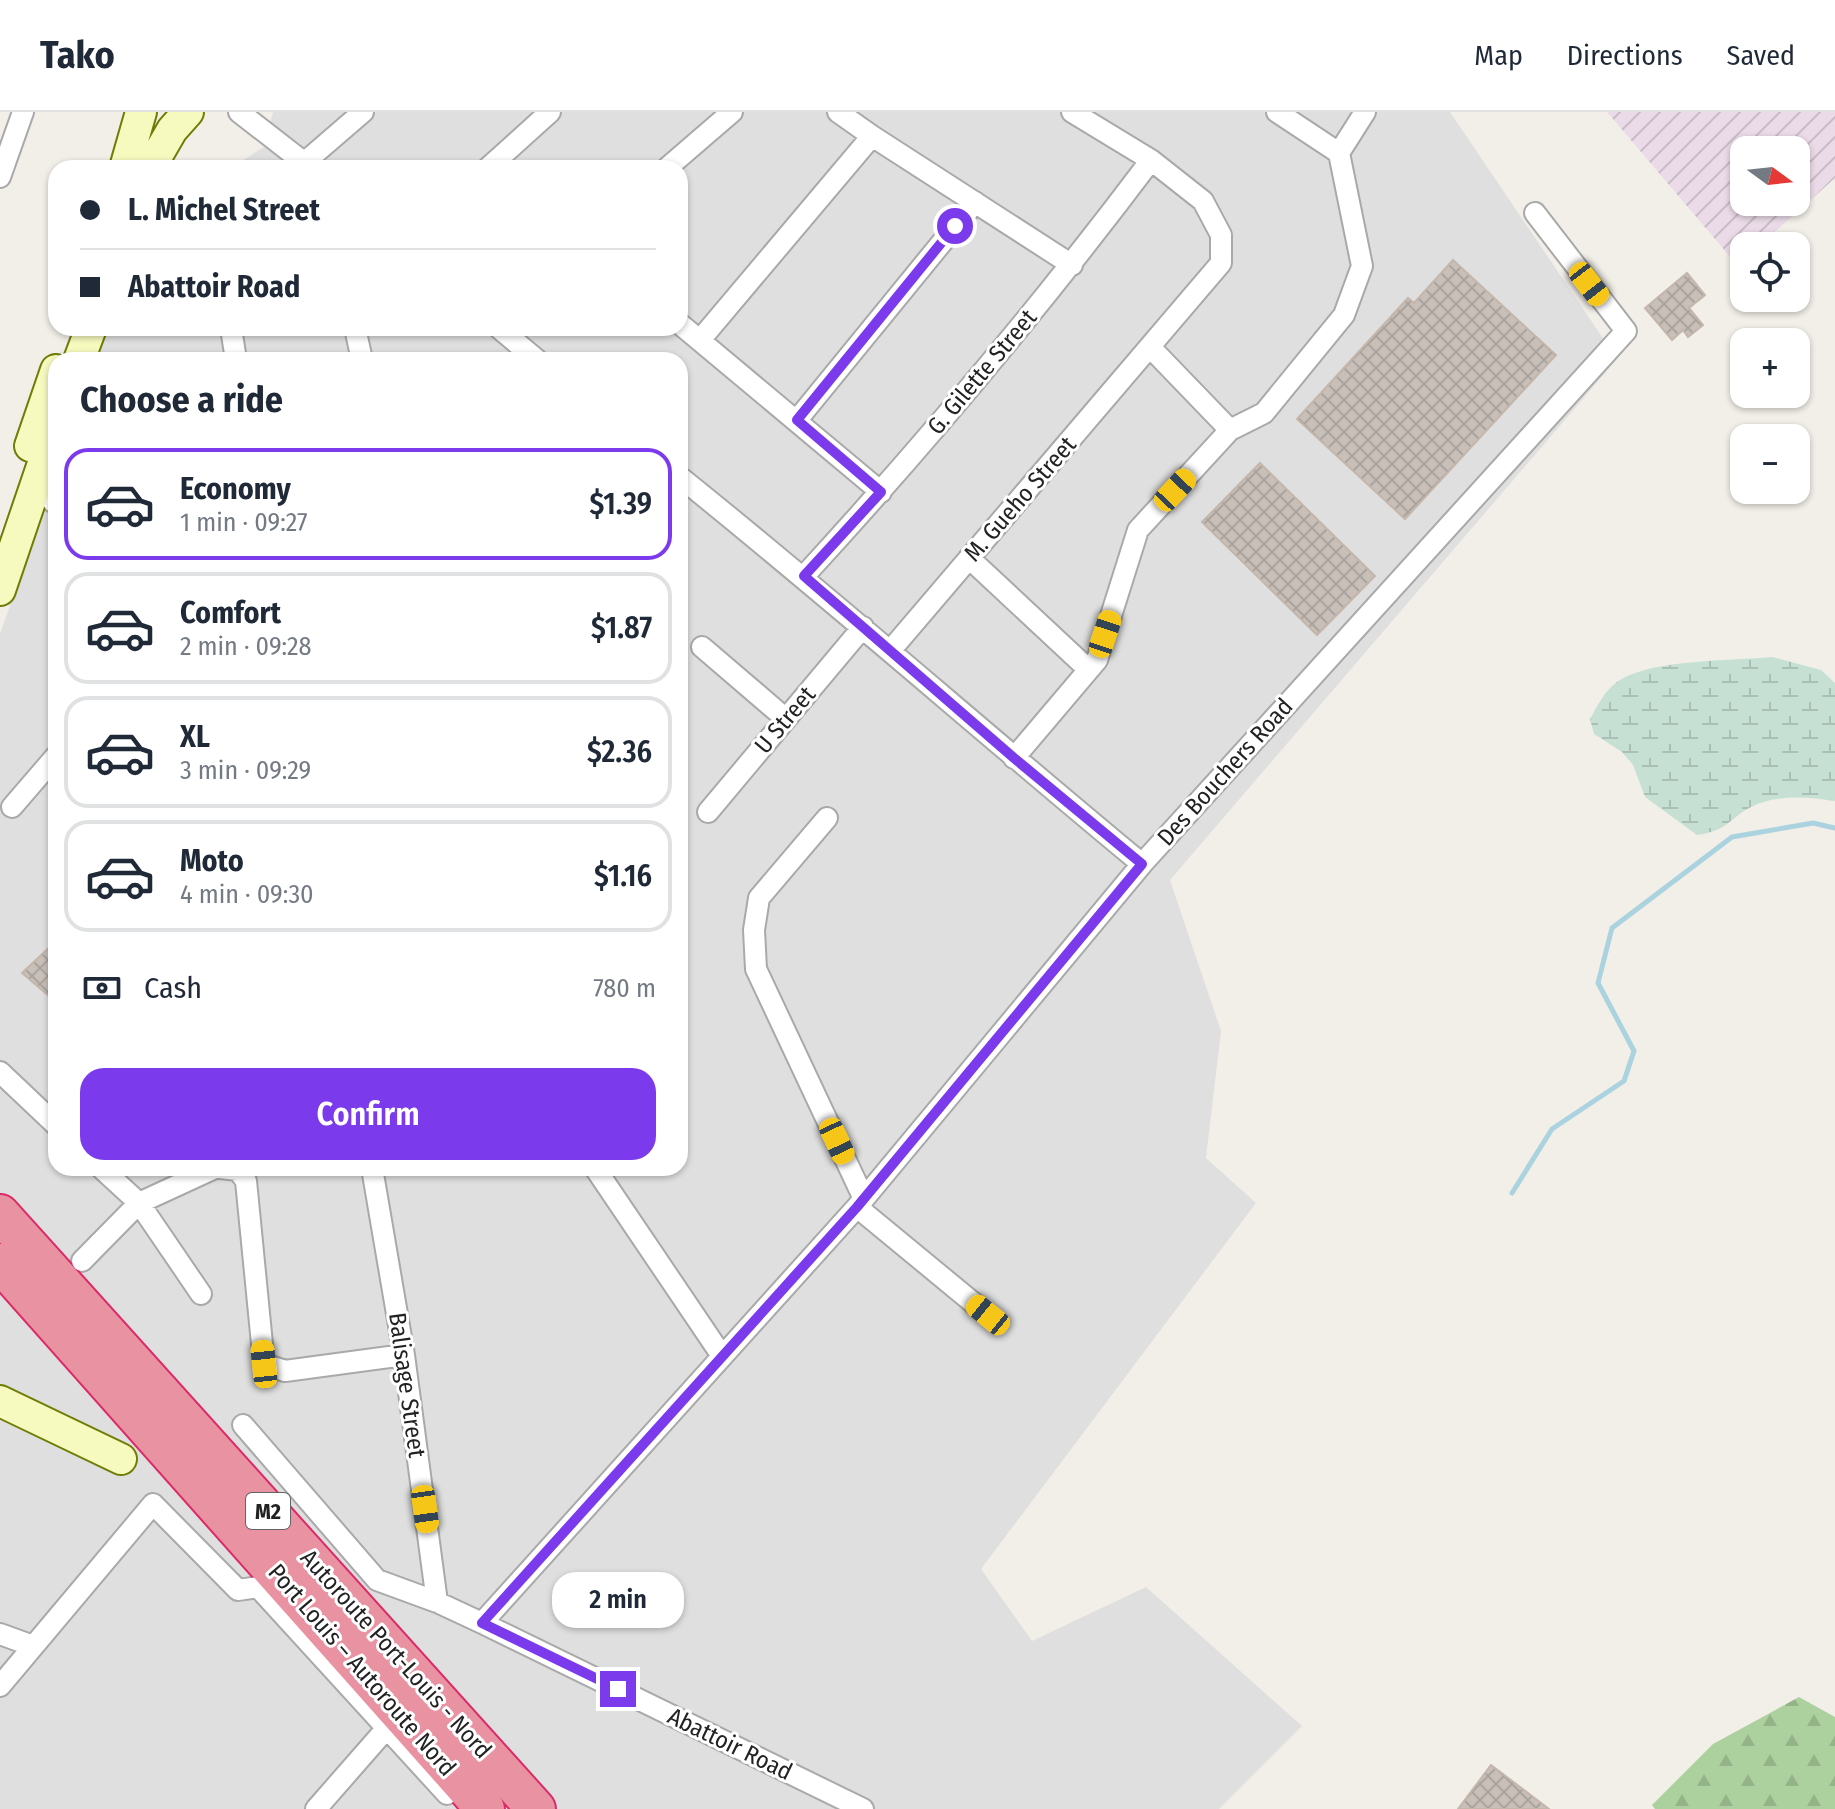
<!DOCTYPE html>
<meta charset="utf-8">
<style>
:root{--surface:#fff;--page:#f2f2f3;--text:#1f2937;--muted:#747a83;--line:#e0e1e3;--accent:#7c3aed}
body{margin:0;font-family:"Fira Sans Condensed",sans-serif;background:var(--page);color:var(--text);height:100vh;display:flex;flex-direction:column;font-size:30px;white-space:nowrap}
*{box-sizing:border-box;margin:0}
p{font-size:26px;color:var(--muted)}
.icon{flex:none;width:44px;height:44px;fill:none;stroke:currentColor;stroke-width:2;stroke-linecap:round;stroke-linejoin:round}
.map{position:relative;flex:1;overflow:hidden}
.side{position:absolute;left:48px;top:240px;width:640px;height:824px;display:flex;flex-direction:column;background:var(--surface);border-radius:24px;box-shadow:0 2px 6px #0004}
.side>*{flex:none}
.guide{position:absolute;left:48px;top:48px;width:640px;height:176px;border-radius:24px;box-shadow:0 2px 6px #0004;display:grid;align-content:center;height:176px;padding:0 32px;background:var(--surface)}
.needle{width:52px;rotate:105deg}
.buttons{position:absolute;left:1730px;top:24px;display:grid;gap:16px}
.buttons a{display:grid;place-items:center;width:80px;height:80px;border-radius:16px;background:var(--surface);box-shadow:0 2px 6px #0004;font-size:40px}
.end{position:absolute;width:36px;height:36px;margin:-18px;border:10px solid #7c3aed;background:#fff;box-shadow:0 0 0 4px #fff}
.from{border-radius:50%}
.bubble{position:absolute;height:56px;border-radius:24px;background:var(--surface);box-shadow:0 2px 6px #0004;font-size:26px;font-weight:600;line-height:56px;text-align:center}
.car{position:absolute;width:24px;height:48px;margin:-24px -12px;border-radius:10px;box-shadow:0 0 6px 2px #0007;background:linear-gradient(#f5c518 24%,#345 0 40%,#f5c518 0 76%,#345 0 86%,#f5c518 0)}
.guide b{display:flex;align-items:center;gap:28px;height:76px;font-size:30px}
.guide b+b{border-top:2px solid var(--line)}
.guide i{width:20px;height:20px;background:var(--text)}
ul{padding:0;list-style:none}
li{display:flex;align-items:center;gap:24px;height:112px;margin:0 16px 12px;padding:0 16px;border:4px solid var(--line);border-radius:24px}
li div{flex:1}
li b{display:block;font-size:30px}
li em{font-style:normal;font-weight:600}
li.selected{border-color:var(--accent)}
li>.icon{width:72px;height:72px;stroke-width:1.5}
h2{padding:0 32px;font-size:36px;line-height:96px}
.pay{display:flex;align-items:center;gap:20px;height:88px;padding:0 32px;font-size:30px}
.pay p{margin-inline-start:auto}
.primary-button{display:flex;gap:16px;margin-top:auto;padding:16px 32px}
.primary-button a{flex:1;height:92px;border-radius:24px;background:var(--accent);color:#fff;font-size:32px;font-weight:600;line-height:92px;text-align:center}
header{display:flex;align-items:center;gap:48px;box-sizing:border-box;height:112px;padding:0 40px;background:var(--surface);border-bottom:2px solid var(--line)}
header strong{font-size:38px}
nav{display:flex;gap:44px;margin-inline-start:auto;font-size:28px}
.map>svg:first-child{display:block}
.residential{fill:#e0dfdf}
.industrial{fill:url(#industrial-furrows);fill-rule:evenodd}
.forest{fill:url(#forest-firs)}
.wetland{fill:url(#wetland-marsh)}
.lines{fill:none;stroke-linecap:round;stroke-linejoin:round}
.stream{stroke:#aad3df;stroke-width:5}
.building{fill:url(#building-cross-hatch);stroke:#c4b6ab;stroke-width:2}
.street-casing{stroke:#a9a9a9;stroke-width:24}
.secondary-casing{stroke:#707d05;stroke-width:34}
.highway-casing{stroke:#dc2a67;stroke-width:42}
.street{stroke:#fff;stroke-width:20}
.secondary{stroke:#f7fabf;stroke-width:30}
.highway{stroke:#e892a2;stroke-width:38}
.route{stroke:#7c3aed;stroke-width:10}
.labels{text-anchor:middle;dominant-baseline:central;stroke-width:6;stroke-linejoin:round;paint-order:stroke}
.shield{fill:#fff;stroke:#646464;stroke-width:2}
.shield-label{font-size:22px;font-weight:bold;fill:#222}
.street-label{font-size:24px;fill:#222;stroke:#fff}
</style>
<header>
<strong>Tako</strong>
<nav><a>Map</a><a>Directions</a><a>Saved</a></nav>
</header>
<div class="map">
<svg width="1835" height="1697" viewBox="0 0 1835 1697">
<defs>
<pattern id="industrial-furrows" width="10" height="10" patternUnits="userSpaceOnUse" patternTransform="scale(2)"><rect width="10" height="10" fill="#ebdbe8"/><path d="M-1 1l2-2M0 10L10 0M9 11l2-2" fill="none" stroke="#c9bcc7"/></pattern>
<pattern id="forest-firs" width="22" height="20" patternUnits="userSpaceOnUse" patternTransform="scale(2)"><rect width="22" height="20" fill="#add19e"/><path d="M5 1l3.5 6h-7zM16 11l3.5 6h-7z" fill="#95b388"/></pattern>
<pattern id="wetland-marsh" width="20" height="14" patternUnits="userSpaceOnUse" patternTransform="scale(2)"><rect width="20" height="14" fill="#c6e0d4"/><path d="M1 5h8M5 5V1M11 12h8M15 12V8" fill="none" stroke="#aac0b6"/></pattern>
<pattern id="building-cross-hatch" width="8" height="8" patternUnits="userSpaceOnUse" patternTransform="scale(2)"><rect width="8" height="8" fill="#c7bfb8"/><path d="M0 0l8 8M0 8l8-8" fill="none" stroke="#aba49e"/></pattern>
</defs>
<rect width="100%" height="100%" fill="#f2efe9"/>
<path class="residential" d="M273,0H1450L1617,247L1170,768L1221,919L1206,1046L1256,1091L981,1457L1032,1529L1146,1475L1302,1614L1219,1697H0V522L56,363V1056H680V248H96L108,216H680V56H231L264,35Z"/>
<path class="industrial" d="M1607,0H1835V66L1759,134H1744V147L1737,153ZM1744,38H1796V90H1744Z"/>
<path class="forest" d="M1799,1585L1835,1605V1697H1655L1652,1693L1713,1632Z"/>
<path class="wetland" d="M1772,545L1821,558L1835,571V689C1808,685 1779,682 1753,694C1729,706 1728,719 1697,723L1645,685L1633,653L1622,640L1594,622L1590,607C1598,593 1605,577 1620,568C1654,547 1731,549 1772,545Z"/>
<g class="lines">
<path class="stream" d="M1512,1081L1552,1017L1624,969L1634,939L1598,871L1612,816L1732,725L1813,711L1835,716"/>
</g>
<path class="building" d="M1453,148L1556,243L1405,407L1297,307L1408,186L1414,191Z
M1687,161L1705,183L1689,196L1703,213L1688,225L1683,218L1672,228L1645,196Z
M1260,351L1375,464L1317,523L1202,410Z
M56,829V890L22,861Z
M1491,1653L1549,1697H1458Z"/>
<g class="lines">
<defs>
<path id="street" d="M239,0L311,56
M838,0L872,24L1072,153
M1277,0L1339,41
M298,56L363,0
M488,56L550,0
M667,56L732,0
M0,65L23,0
M680,212L881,380
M231,216L236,248
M355,216L362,248
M499,216L537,248
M700,228L872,24
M1150,235L1230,318
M797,308L975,90
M680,365C837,491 987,624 1142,752
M53,390H56
M969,446L1088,557
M804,464C926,331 1042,193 1151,48
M702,535L786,607
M890,539L1221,151V123L1203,89L1151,48L1072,0
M1014,646L1097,548L1138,418L1230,318L1264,301L1344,203L1362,154L1339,41L1365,0
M12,695L56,644
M708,700L863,515
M827,706L759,786L754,818L756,857L864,1087
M0,960L56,1013
M101,1056L139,1091L201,1182
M220,1056L238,1058L246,1069L264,1252L285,1259L404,1243
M372,1056L404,1243L437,1490
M595,1056L722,1244
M857,1095L988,1203
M82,1149L139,1091L215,1056
M243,1313L377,1468L437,1490L482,1511L863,1697
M482,1511L857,1095L1142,752L1626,219L1535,101
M0,1522L33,1534
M0,1574L153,1392L238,1478L258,1475L447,1682
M316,1697L386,1617"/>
<path id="secondary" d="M125,56L141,0
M150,56L172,18L188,0
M79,248L91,216
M30,334L56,258
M0,478L56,313
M0,1289L121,1347"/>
<path id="highway" d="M0,1102L536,1697
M0,1151L485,1697"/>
</defs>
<use href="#street" class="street-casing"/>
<use href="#secondary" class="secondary-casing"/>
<use href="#highway" class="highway-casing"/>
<use href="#street" class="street"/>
<use href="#secondary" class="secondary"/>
<use href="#highway" class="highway"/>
</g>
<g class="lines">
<path class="route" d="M618,1577L482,1511L857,1095L1142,752L1014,646L804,464L881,380L797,308L955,114"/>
</g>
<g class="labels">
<rect class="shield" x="246" y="1381" width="44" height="36" rx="6"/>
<g class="shield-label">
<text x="268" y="1399">M2</text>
</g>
<g class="street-label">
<text transform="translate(982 260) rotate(-50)">G. Gilette Street</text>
<text transform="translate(1020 387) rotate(-49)">M. Gueho Street</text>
<text transform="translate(785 608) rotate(-50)">U Street</text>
<text transform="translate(1225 660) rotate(-48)">Des Bouchers Road</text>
<text transform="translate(407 1273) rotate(82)">Balisage Street</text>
<text transform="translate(396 1542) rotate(48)">Autoroute Port-Louis - Nord</text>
<text transform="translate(362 1558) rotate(49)">Port Louis – Autoroute Nord</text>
<text transform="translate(730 1632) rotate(26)">Abattoir Road</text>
</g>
</g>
</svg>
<div class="buttons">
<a><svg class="needle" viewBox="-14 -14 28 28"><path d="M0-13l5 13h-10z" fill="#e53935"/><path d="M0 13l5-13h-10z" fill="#747a83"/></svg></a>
<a><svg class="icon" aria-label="locate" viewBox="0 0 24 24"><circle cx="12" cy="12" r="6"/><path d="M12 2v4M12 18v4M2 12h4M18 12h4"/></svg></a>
<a>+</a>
<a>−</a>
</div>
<i class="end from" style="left:955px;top:114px"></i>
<i class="end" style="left:618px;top:1577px"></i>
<div class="bubble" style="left:552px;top:1460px;width:132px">2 min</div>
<i class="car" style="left:1589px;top:172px;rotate:142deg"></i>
<i class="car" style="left:1175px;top:378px;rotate:43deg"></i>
<i class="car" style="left:1105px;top:522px;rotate:18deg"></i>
<i class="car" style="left:837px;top:1029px;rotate:155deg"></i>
<i class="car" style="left:988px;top:1203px;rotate:309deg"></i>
<i class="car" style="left:264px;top:1252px;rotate:354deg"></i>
<i class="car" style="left:425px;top:1397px;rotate:172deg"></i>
<div class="guide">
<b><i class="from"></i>L. Michel Street</b>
<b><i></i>Abattoir Road</b>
</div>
<section class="side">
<h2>Choose a ride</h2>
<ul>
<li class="selected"><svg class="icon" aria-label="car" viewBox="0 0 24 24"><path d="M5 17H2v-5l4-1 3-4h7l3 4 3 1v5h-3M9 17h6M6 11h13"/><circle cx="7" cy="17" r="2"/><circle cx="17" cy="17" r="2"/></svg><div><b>Economy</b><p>1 min · 09:27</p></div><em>$1.39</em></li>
<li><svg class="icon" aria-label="car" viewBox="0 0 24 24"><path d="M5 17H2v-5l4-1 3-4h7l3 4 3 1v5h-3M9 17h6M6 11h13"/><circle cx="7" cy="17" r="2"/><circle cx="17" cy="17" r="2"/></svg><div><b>Comfort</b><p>2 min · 09:28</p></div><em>$1.87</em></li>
<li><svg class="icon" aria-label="car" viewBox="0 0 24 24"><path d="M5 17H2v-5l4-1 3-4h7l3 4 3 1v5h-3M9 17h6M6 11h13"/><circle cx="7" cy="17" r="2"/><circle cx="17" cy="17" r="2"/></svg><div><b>XL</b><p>3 min · 09:29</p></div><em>$2.36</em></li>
<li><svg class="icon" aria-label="car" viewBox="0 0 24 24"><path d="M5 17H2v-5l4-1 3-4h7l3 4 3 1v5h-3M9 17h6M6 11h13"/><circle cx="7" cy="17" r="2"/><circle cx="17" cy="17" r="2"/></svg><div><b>Moto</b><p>4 min · 09:30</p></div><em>$1.16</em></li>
</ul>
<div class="pay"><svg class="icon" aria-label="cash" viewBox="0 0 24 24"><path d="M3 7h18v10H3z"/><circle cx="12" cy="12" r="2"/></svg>Cash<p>780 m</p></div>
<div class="primary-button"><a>Confirm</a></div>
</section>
</div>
